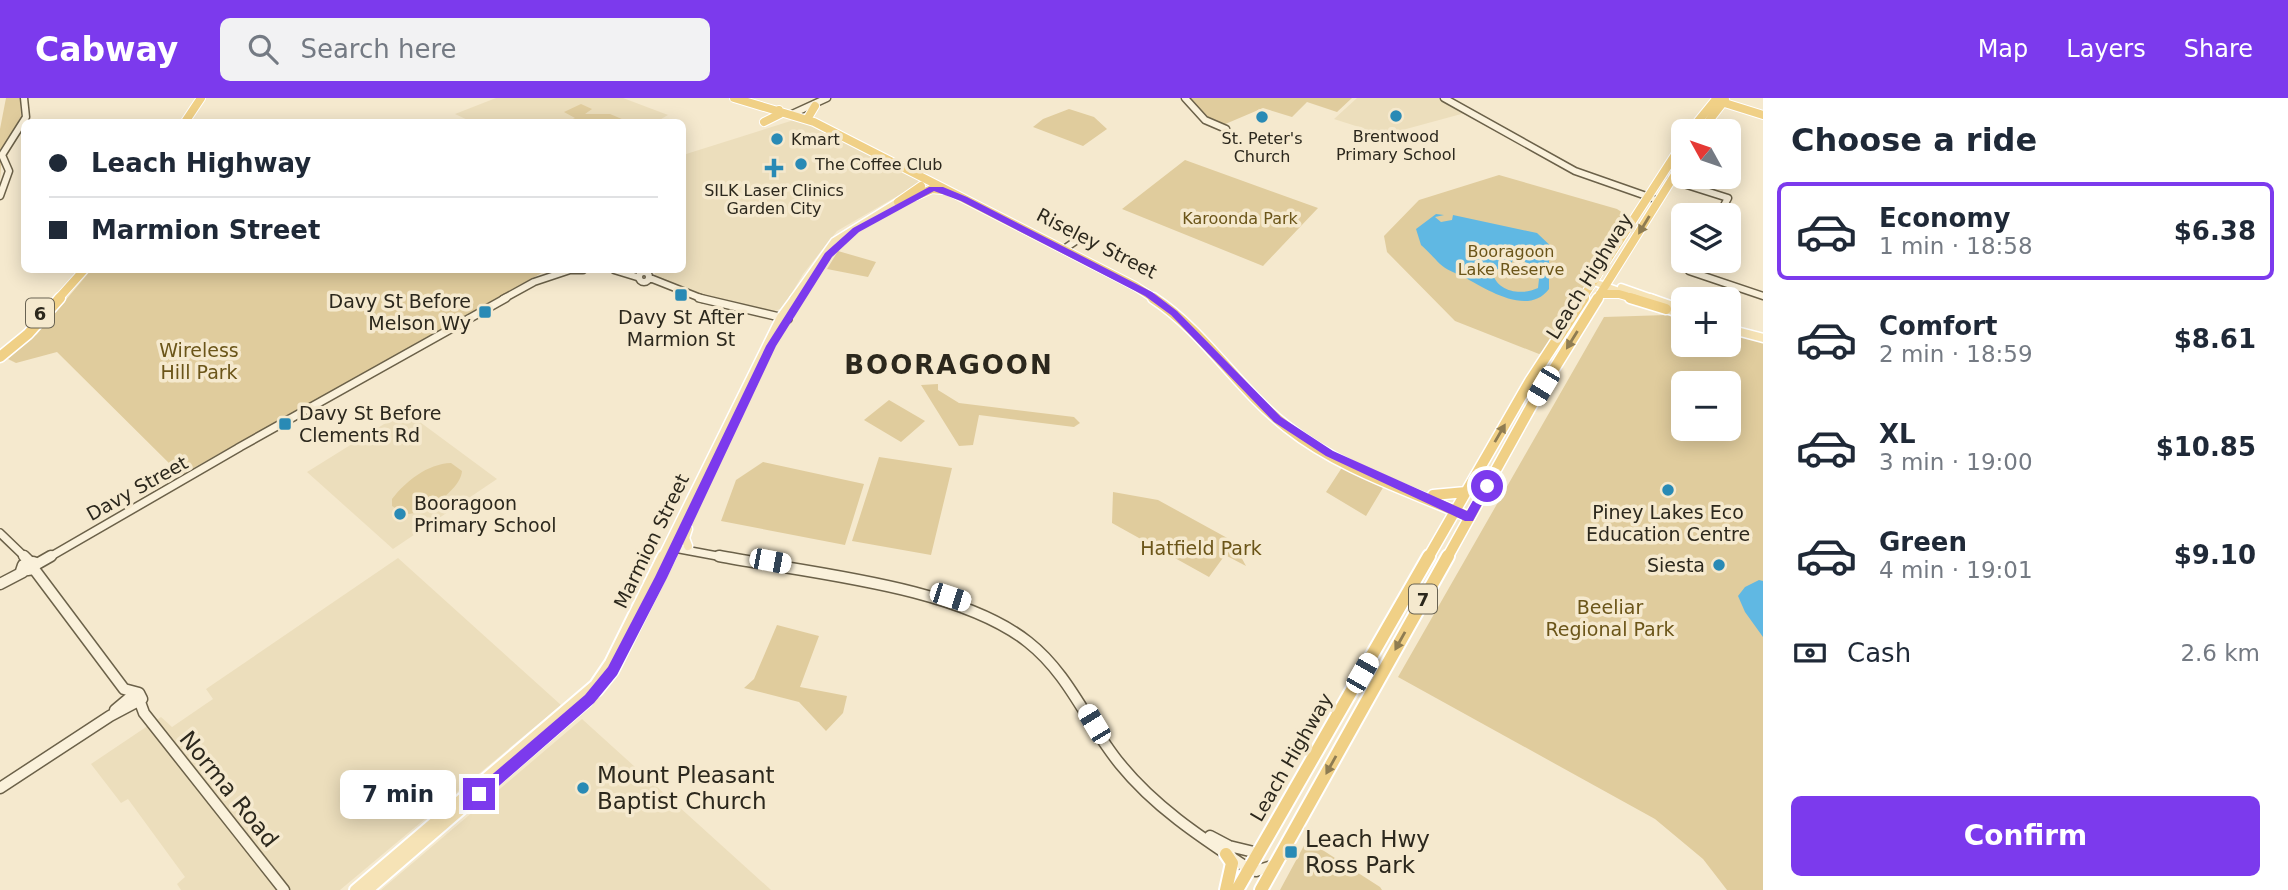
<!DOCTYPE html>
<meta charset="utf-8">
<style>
:root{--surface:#fff;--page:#f2f2f3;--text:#1f2937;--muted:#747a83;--line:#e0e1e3;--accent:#7c3aed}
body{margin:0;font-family:"DejaVu Sans",sans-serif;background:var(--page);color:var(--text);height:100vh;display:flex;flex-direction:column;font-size:26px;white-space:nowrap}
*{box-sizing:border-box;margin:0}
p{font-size:23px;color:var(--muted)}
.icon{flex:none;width:38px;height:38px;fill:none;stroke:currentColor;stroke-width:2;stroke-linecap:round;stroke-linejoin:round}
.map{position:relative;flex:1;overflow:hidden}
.details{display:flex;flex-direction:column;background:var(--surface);width:525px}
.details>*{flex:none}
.banner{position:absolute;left:21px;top:21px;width:665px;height:154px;border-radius:10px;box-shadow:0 4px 18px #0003;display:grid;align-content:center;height:154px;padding:0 28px;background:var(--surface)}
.needle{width:46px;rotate:310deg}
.tools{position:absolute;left:1671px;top:21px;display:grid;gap:14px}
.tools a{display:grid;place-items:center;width:70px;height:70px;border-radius:10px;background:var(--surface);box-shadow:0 4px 18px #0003;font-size:35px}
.end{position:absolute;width:32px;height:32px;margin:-16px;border:9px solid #7c3aed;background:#fff;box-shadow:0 0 0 4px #fff}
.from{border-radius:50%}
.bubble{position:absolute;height:49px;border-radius:10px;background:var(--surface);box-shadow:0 4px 18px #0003;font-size:23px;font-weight:700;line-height:49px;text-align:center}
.car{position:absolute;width:21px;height:42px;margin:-21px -10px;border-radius:9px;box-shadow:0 0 5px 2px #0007;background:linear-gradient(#fff 24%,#345 0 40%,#fff 0 76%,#345 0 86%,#fff 0)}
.banner b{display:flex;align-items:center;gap:24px;height:66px;font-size:26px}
.banner b+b{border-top:2px solid var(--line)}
.banner i{width:18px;height:18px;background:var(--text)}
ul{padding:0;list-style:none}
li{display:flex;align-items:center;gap:21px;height:98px;margin:0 14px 10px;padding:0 14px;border:4px solid transparent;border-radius:10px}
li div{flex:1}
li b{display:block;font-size:26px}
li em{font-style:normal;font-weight:700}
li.selected{border-color:var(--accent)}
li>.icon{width:63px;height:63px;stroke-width:1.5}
h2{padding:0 28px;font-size:32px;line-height:84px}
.pay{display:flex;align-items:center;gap:18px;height:77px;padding:0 28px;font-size:26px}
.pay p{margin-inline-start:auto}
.cta{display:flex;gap:14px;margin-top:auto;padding:14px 28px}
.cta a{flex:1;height:80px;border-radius:10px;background:var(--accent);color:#fff;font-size:28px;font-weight:700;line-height:80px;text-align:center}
header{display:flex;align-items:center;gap:42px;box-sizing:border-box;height:98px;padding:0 35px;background:var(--accent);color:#fff}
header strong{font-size:33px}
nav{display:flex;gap:38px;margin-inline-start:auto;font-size:24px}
.search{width:490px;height:63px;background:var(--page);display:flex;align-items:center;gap:18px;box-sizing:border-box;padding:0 24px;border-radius:10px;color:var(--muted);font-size:26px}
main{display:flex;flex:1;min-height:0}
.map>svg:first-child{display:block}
.built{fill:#ecdebc}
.green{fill:#e0cc9d;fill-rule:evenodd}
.water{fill:#60b8e3;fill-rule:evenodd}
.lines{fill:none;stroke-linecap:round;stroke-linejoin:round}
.secondary-far2-casing{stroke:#6b6149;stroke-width:9}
.secondary-far1-casing{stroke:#6b6149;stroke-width:10}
.secondary-casing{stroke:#6b6149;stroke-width:13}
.primary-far2-casing{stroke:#fff;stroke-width:9}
.primary-far1-casing{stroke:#fff;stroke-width:11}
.primary-casing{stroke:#fff;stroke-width:14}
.highway-far2-casing{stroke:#fff;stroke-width:10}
.highway-far1-casing{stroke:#fff;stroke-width:13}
.highway-casing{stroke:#fff;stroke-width:16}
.secondary-far2{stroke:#faf1db;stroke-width:6}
.secondary-far1{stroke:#faf1db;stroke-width:7}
.secondary{stroke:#faf1db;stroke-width:10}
.primary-far2{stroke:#f6e3b6;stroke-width:6}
.primary-far1{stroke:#f6e3b6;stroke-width:8}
.primary{stroke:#f6e3b6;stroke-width:10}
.highway-far2{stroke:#f0d086;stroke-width:8}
.highway-far1{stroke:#f0d086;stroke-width:10}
.highway{stroke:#f0d086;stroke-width:12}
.oneway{fill:#8e7c52}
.route{fill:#7c3aed}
.poi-dot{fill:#298ab5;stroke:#f5e9ce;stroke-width:2.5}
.labels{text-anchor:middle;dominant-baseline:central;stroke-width:7;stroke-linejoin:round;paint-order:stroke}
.far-poi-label{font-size:16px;fill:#2c281d;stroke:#f5e9ce}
.far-park-label{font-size:16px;fill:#6b5519;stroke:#f5e9ce}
.shield{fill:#f5e9ce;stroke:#686252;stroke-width:2}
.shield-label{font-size:18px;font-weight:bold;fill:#2c281d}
.street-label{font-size:19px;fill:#2c281d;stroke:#f5e9ce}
.poi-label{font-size:19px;fill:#2c281d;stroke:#f5e9ce;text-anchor:end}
.park-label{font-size:19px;fill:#6b5519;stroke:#f5e9ce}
.near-poi-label{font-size:23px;fill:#2c281d;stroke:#f5e9ce;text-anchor:start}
.near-street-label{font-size:23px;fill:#2c281d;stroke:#f5e9ce}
.district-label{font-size:26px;font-weight:bold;letter-spacing:2px;fill:#2c281d;stroke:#f5e9ce}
</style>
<header>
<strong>Cabway</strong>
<div class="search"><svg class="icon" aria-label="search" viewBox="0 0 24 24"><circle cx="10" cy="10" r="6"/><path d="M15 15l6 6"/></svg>Search here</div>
<nav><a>Map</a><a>Layers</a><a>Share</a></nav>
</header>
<main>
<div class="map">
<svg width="1763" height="792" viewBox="0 0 1763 792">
<rect width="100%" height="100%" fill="#f5e9ce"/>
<path class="built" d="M496,0H623L668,17L656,24H472L455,16Z
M1357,0H1439L1465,15L1384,37L1334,21Z
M797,21L919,82L918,86L837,133L803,176L783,210L774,213L709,199L655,180V174L635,172H682L683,57Z
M405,313L497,381L393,451L307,374Z
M398,460L561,607L340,792H181L177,786L185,779L128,701L121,705L91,666L161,619L172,629L213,601L206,591Z
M582,621L771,792H381Z"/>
<path class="green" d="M6,0H20L21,18L2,54L0,82V31Z
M1189,0H1352L1337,14L1307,4L1292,19L1263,10L1223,27L1208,20Z
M581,6L592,11L585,16H610L629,24H566L575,20L564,14Z
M1069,11L1094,19L1107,31L1083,48L1033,29L1043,21Z
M1185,62L1318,110L1263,168L1122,111Z
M1499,77L1617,111L1629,119L1544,254L1539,256L1455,223L1387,154L1384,138L1419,102Z
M838,153L876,164L868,179L827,171Z
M91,172H547L181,377L57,254L16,265L8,261L37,236Z
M1667,217L1683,223L1684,247H1729V236L1763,244V792H1727L1703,761L1655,721L1398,579L1604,219ZM1684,285H1729V331H1684Z
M938,286V292L959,305L1074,319L1080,325L1074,329L979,317L973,347L959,348L921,287Z
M889,302L925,323L901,344L864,322Z
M879,359L952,370L931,457L852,443Z
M763,364L864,386L845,447L721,423L736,382Z
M451,365L462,373C461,391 425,417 406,416C401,415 397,411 392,408V401C406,383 427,366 451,365Z
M1343,368L1384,388L1366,418L1326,394Z
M1113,394L1158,402L1240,447V457L1246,468L1225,457L1209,479L1112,425Z
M777,527L819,538L800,589L847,598L843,615L826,633L799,604L744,590L754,581Z
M1307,742L1380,789L1382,792H1280Z"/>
<path class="water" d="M1436,116L1444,117L1435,119L1441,124L1452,122L1453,117L1537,135L1556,153L1549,159V191C1528,219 1486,191 1464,179C1456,175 1446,172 1440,166C1433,159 1428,153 1421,147L1416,131ZM1515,159L1522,160L1539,181L1538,190C1521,198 1496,194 1492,173L1510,167Z
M1759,482L1763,483V539L1745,514L1738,498L1745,489Z"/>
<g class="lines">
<defs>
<path id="secondary-far2" d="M1185,0L1205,22L1226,31
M1444,0L1575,73L1652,100
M792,16L827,0
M1671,82L1728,100L1719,117
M0,98L9,73L2,57L26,19L24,0
M1067,149L1077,142
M1695,163L1689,173L1763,198
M567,172H583
M614,172L637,179
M639 179a5 5 0 1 1 10 0a5 5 0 1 1-10 0Z
M650,180L703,201
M503,201L534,184L570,172"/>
<path id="secondary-far1" d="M699,200L788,221
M238,350L506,200
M0,435L26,460
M669,449L728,460
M48,460L240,349"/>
<path id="secondary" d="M24,458L30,464
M719,458C808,475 958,488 1028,544C1070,577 1087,626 1120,666C1154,708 1199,738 1243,767L1256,773L1275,767
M33,464L36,465L34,471L21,473L23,467Z
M37,466L51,458
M0,486L23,474
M140,604L144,615L284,792
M115,612L134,596
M0,690L110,618L142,601L139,595L124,591L34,471
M1210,738L1229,748L1258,755"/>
<path id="primary-far2" d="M1594,184L1625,195
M1621,189L1655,201
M793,201L834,143L902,101"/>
<path id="primary-far1" d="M1650,200L1670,207
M1661,209L1684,217
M1729,231L1763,240
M688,431L685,440L688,448
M662,460L781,219L795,200
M669,460L693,411"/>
<path id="primary" d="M597,593L613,573L670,458
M355,792L595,587L610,565L663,458
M368,792L587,603"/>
<path id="highway-far2" d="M734,0L814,24L1135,188L1155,201
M1715,2L1763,17
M809,18L815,8
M185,24L201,0
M764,24L780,16L779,12
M1690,33L1717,0
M1701,33L1725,2
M916,98L932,91L942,92
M898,104L921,88
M1600,196H1619L1636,201
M58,201L84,172
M1582,201L1684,43
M1597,201L1684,62"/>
<path id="highway-far1" d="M1153,200C1205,234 1238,291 1287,329C1340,371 1408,392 1469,419
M1630,200L1666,211
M0,259L28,236L60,200
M1433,397L1466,394
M1428,460L1530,283L1584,200
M1447,460L1533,305L1598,200"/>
<path id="highway" d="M1226,756L1232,765L1226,792
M1237,792L1429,458
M1261,792L1448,458"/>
</defs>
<use href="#secondary-far2" class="secondary-far2-casing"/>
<use href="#secondary-far1" class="secondary-far1-casing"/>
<use href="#secondary" class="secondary-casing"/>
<use href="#primary-far2" class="primary-far2-casing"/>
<use href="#primary-far1" class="primary-far1-casing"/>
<use href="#primary" class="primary-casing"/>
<use href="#highway-far2" class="highway-far2-casing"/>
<use href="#highway-far1" class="highway-far1-casing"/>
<use href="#highway" class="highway-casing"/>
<use href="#secondary-far2" class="secondary-far2"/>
<use href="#secondary-far1" class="secondary-far1"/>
<use href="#secondary" class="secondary"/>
<use href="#primary-far2" class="primary-far2"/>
<use href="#primary-far1" class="primary-far1"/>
<use href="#primary" class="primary"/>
<use href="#highway-far2" class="highway-far2"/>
<use href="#highway-far1" class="highway-far1"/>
<use href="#highway" class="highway"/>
</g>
<defs><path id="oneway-solid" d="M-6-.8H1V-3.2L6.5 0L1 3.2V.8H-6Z" transform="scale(1.75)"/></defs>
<g class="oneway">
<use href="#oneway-solid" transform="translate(1644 127) rotate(121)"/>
<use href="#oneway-solid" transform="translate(1572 242) rotate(122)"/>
<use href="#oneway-solid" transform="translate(1500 335) rotate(-60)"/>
<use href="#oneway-solid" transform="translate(1400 543) rotate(119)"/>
<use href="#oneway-solid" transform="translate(1331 667) rotate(119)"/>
</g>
<path class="route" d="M929,89H943L967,99L1152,194L1177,213L1281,319L1333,353L1467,413L1483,385H1491L1492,388L1473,423H1465L1326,358L1274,324L1171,217L1145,198L961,103L934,93L859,134L832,159L776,248L667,480L617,577L594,605L484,701H474V692L585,597L608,569L655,479L766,248L825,155L853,130Z"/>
<g class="poi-dot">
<circle cx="1396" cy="18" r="7"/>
<circle cx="1262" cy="19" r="7"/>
<circle cx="777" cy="41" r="7"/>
<circle cx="801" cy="66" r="7"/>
<path d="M770.5 59.5h7v7h7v7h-7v7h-7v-7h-7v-7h7z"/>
<rect x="674" y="190" width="14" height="14" rx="3.5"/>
<rect x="478" y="207" width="14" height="14" rx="3.5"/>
<rect x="278" y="319" width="14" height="14" rx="3.5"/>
<circle cx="1668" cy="392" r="7"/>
<circle cx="400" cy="416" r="7"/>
<circle cx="1719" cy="467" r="7"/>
<circle cx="583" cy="690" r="7"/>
<rect x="1284" y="747" width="14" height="14" rx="3.5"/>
</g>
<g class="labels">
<g class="far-poi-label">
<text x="1396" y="38">Brentwood<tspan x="1396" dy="18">Primary School</tspan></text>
<text x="1262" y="40">St. Peter's<tspan x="1262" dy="18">Church</tspan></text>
<text x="791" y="41" text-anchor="start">Kmart</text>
<text x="815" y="66" text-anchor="start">The Coffee Club</text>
<text x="774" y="92">SILK Laser Clinics<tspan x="774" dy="18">Garden City</tspan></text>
</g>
<g class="far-park-label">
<text x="1240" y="120">Karoonda Park</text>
<text x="1511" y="153">Booragoon<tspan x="1511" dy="18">Lake Reserve</tspan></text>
</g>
<g class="shield">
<rect x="26" y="200.5" width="28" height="29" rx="5"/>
<rect x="1409" y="486.5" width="28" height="29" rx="5"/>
</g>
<g class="shield-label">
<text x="40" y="215">6</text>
<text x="1423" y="501">7</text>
</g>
<g class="street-label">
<text transform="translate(1097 145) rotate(27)">Riseley Street</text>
<text transform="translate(1589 178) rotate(-58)">Leach Highway</text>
<text transform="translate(137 390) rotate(-29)">Davy Street</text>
<text transform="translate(651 443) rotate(-64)">Marmion Street</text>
<text transform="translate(1291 659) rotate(-60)">Leach Highway</text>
</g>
<g class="poi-label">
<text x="471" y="203">Davy St Before<tspan x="471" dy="22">Melson Wy</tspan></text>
<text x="681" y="219" text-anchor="middle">Davy St After<tspan x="681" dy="22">Marmion St</tspan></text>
<text x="299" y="315" text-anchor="start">Davy St Before<tspan x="299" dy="22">Clements Rd</tspan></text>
<text x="414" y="405" text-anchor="start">Booragoon<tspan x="414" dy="22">Primary School</tspan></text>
<text x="1668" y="414" text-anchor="middle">Piney Lakes Eco<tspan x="1668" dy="22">Education Centre</tspan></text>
<text x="1705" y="467">Siesta</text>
</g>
<g class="park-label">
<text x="199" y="252">Wireless<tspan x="199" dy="22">Hill Park</tspan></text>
<text x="1201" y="450">Hatfield Park</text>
<text x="1610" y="509">Beeliar<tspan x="1610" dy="22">Regional Park</tspan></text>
</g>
<g class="near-poi-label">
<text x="597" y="677">Mount Pleasant<tspan x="597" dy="26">Baptist Church</tspan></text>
<text x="1305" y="741">Leach Hwy<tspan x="1305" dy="26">Ross Park</tspan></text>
</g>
<g class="near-street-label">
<text transform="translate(229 691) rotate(51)">Norma Road</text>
</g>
<g class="district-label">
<text x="949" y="267">BOORAGOON</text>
</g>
</g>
</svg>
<div class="tools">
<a><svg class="needle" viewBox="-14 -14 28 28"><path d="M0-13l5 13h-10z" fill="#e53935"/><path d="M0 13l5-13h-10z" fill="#747a83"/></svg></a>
<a><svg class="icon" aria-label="layers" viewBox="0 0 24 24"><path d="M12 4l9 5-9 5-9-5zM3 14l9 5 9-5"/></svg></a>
<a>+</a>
<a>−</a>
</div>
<i class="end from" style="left:1487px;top:388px"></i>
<i class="end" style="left:479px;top:696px"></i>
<div class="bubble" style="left:340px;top:672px;width:116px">7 min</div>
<i class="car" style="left:1543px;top:288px;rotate:211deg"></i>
<i class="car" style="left:770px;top:463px;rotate:101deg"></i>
<i class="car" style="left:950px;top:499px;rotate:108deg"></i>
<i class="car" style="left:1362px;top:575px;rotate:30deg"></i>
<i class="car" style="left:1094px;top:626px;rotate:329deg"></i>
<div class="banner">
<b><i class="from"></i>Leach Highway</b>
<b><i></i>Marmion Street</b>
</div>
</div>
<section class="details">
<h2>Choose a ride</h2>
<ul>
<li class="selected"><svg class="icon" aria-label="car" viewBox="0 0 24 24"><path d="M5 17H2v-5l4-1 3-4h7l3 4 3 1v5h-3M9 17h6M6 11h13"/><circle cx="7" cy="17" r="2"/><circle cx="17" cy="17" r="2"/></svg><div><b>Economy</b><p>1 min · 18:58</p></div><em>$6.38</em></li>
<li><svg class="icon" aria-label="car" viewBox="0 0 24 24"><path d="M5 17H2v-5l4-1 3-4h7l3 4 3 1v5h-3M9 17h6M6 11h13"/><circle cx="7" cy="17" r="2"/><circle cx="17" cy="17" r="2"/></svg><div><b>Comfort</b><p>2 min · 18:59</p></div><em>$8.61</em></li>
<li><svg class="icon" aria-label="car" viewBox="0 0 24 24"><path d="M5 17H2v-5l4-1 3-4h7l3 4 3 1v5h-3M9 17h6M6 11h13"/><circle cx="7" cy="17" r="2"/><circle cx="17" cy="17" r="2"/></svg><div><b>XL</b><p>3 min · 19:00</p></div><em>$10.85</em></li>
<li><svg class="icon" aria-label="car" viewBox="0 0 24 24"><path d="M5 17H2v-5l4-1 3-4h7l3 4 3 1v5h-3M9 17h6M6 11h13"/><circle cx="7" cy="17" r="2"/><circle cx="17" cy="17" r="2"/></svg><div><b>Green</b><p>4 min · 19:01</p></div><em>$9.10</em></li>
</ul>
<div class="pay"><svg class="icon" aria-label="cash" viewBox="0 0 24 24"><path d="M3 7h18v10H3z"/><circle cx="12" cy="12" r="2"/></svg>Cash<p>2.6 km</p></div>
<div class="cta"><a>Confirm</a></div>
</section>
</main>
